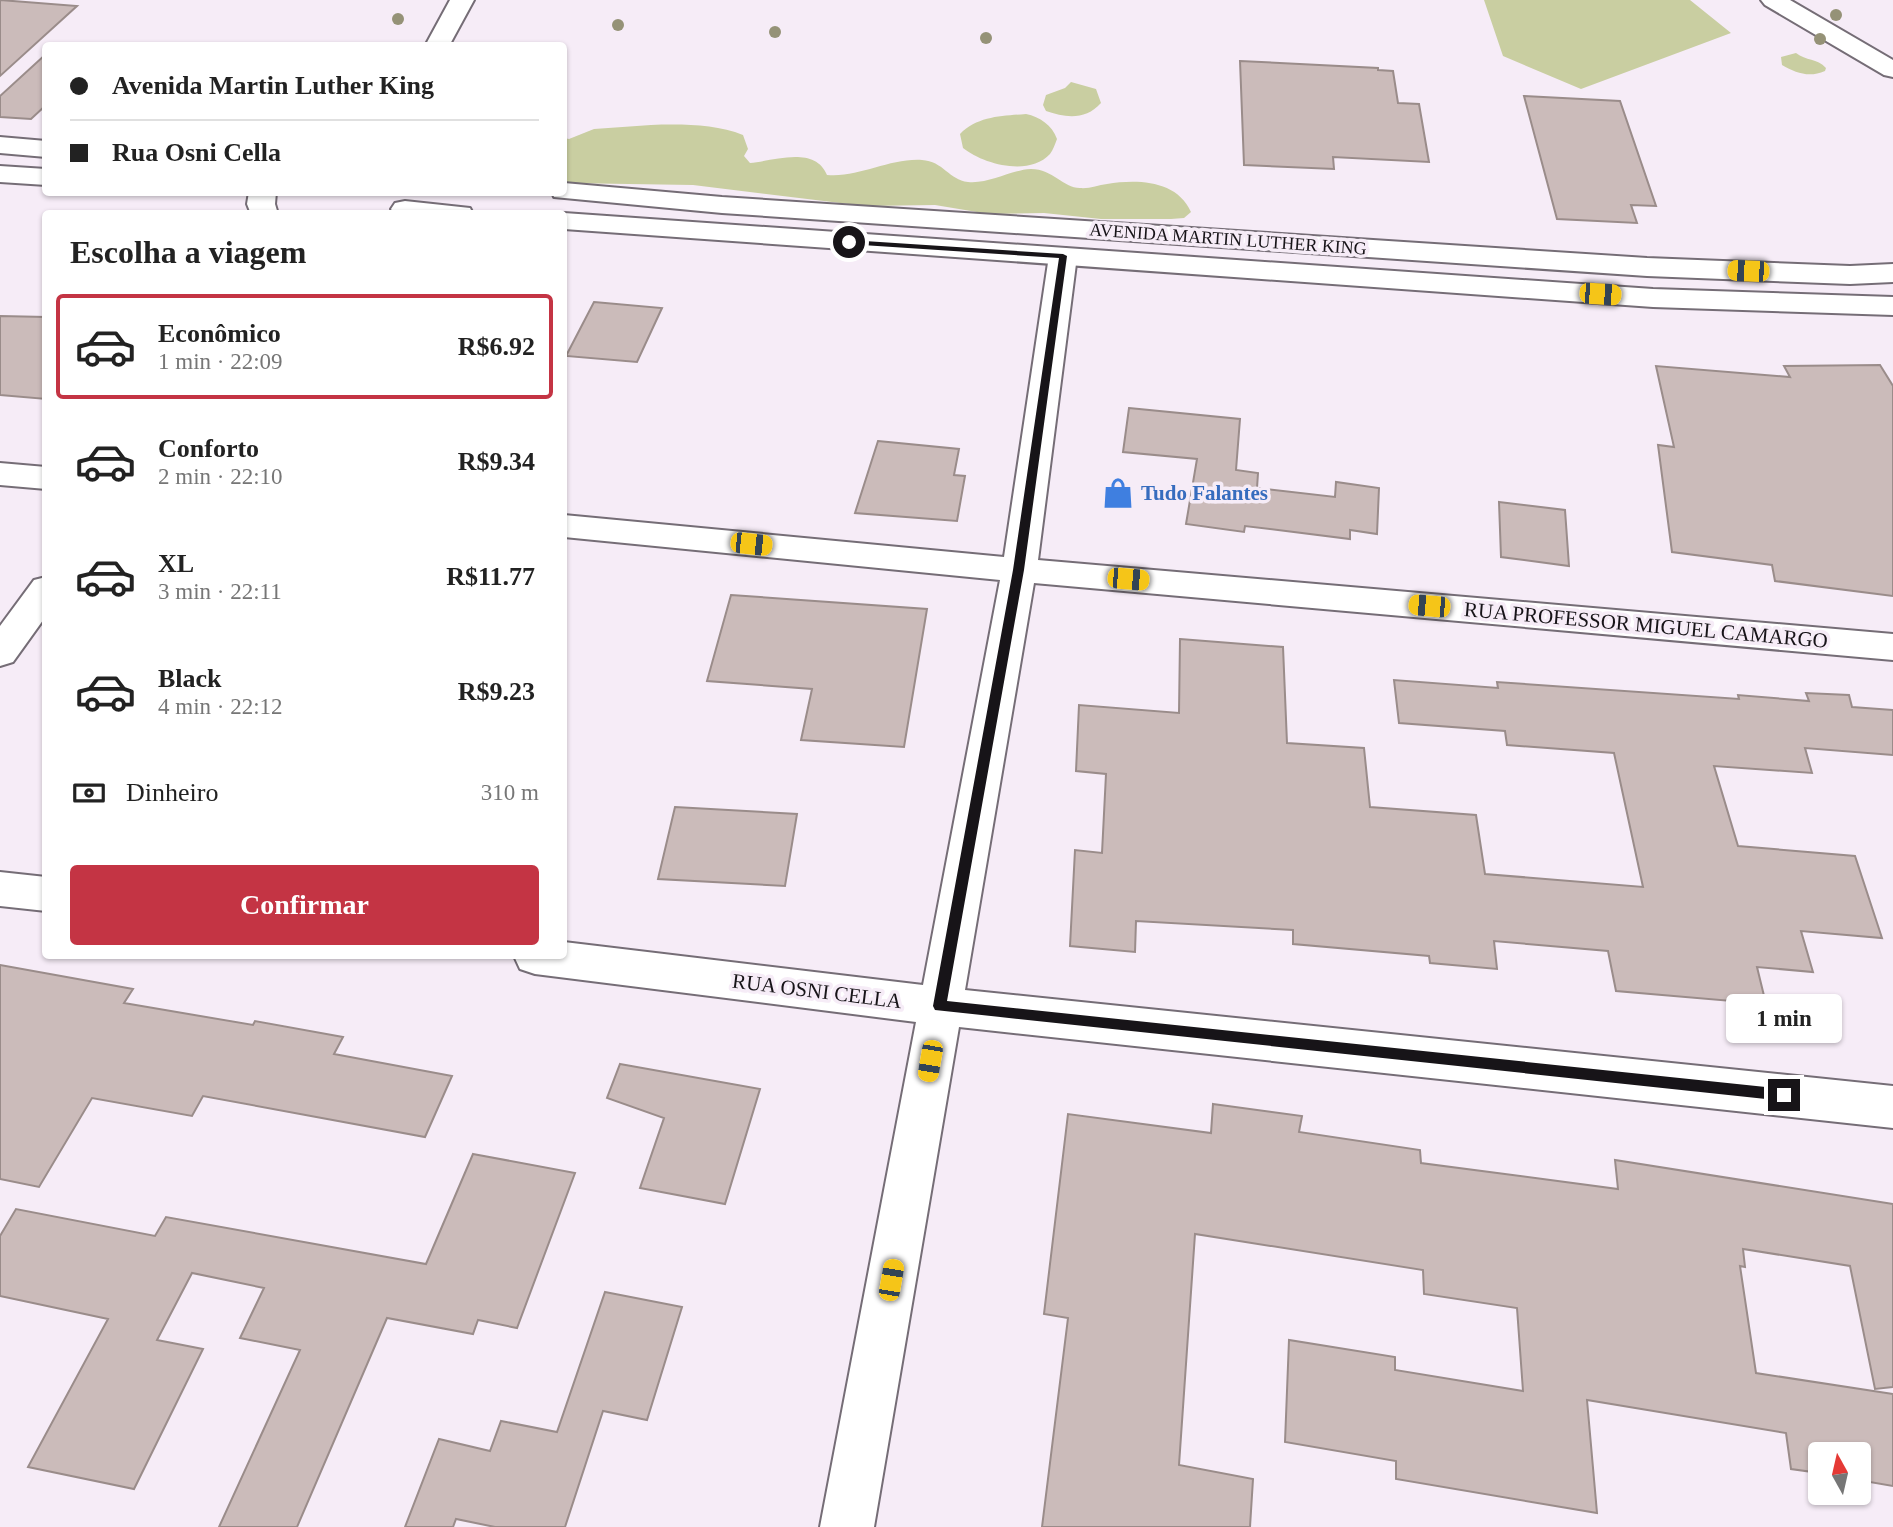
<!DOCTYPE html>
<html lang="pt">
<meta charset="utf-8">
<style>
:root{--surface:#fff;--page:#f6f6f6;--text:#222;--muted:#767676;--line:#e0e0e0;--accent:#c43444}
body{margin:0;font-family:Georgia,serif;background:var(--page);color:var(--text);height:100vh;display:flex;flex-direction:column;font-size:26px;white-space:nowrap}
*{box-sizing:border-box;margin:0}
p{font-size:23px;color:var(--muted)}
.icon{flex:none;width:38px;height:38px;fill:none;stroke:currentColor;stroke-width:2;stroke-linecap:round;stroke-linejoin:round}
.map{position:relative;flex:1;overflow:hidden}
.sheet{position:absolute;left:42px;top:210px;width:525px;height:749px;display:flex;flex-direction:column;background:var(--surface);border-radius:7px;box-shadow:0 2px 5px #0004}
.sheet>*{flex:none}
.guide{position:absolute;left:42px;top:42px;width:525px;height:154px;border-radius:7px;box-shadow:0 2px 5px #0004;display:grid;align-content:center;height:154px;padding:0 28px;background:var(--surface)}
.needle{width:46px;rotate:352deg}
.tools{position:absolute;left:1808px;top:1442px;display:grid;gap:14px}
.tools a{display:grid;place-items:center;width:63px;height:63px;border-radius:7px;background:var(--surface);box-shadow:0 2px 5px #0004;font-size:35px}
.end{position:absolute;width:32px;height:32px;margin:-16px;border:9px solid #171418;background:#fff;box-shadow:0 0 0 4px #fff}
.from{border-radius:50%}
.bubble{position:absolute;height:49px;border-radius:7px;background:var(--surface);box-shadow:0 2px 5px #0004;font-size:23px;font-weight:700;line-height:49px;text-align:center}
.car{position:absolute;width:21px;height:42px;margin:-21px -10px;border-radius:9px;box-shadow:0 0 5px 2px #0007;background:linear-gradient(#f5c518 24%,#345 0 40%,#f5c518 0 76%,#345 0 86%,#f5c518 0)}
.guide b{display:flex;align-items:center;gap:24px;height:66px;font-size:26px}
.guide b+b{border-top:2px solid var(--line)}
.guide i{width:18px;height:18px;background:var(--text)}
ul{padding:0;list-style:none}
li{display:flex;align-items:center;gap:21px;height:105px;margin:0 14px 10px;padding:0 14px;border:4px solid transparent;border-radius:7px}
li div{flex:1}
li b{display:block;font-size:26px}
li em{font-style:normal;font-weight:700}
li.on{border-color:var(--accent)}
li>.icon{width:63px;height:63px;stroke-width:1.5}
h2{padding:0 28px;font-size:32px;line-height:84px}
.pay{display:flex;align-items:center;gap:18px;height:77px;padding:0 28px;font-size:26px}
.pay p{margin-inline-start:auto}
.cta{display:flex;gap:14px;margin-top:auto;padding:14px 28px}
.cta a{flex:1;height:80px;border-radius:7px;background:var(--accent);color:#fff;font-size:28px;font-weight:700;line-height:80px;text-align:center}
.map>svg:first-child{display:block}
.green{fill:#c9cea1}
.building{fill:#cbbbba;stroke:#9a8c8a;stroke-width:2}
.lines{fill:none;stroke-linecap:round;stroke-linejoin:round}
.minor-casing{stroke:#756d76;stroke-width:4}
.secondary-casing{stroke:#756d76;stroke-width:4}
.minor{fill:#fff;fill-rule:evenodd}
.secondary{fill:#fff;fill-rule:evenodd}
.tree{fill:#959277}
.route{fill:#171418}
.labels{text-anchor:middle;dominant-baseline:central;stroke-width:7;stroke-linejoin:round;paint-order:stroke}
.far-street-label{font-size:18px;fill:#171418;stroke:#f6ecf7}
.shop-label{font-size:21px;font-weight:bold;fill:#366cbe;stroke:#f6ecf7;text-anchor:start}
.street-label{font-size:21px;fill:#171418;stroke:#f6ecf7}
</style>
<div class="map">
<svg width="1893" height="1527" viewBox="0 0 1893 1527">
<rect width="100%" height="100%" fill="#f6ecf7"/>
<path class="green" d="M1484,0H1690L1731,33L1581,89L1503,56Z
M1796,53C1806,61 1817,58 1826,68L1825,71C1809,78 1796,73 1782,65L1781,57Z
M1071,82L1096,89L1101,103C1086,120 1066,118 1046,111L1043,105L1046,95L1065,88Z
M1026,114C1040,117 1052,125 1057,139C1055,144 1053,150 1050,154C1029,177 983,164 963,148L960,134C978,116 1002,116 1026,114Z
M651,125C681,124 716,124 743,135L748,149L744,156L750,163C773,161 815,145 827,175C859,178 889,158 922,160C943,161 949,180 968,182C990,184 1010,170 1031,169C1053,169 1063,188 1080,188C1089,189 1098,185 1107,184C1137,179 1177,180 1191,212L1184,218L1171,219H1101L1044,213L989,214L935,205L865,206L693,185L564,183V138L569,139L594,129Z"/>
<path class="building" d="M0,0L77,6L0,76Z
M46,54V105L31,119L0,117V96Z
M1240,61L1378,68V70L1393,71L1398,103L1419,104L1429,162L1333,157L1334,169L1244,165Z
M1524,96L1620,101L1656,206L1631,205L1637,223L1557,219Z
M594,302L662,308L637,362L566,356Z
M0,316L46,317V399L0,395Z
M1880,365L1893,386V596L1775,581L1772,565L1672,552L1658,445L1674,447L1656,366L1790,377L1784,366Z
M1129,408L1240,419L1236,470L1258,473L1257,488L1335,497L1336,482L1379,488L1377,534L1350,530V539L1245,526L1244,532L1186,524L1197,459L1123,452Z
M878,441L959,449L954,475L965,476L957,521L855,513Z
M1499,502L1565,510L1569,566L1501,557Z
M731,595L927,609L904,747L801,740L812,689L707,681Z
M1180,639L1283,647L1287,743L1364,748L1370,807L1476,815L1485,874L1643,887L1614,753L1507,745L1505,731L1399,723L1394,680L1498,688L1497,682L1739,699L1738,695L1809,701L1806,693L1849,695L1852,707L1893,710V755L1805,748L1812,773L1714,766L1738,846L1855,856L1882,938L1801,931L1813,972L1757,967L1766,1004L1616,991L1608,951L1494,941L1497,969L1430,963L1429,956L1293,944V930L1136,921L1135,952L1070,946L1075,850L1102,853L1106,774L1076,771L1079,705L1179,713Z
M675,807L797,814L785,886L658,879Z
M0,965L133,989L124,1003L253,1025L255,1021L343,1037L334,1054L452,1076L425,1137L203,1096L192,1116L92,1098L39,1187L0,1179Z
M620,1064L760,1089L725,1204L640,1188L664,1118L607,1098Z
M1213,1104L1302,1116L1299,1132L1420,1150L1421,1163L1618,1189L1615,1160L1893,1204V1387L1875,1389L1850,1266L1743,1249L1745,1267L1740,1266L1756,1373L1893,1394V1486L1858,1480V1454H1820V1473L1791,1469L1786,1433L1587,1400L1597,1513L1396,1479V1461L1285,1442L1289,1340L1395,1357V1370L1523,1391L1517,1308L1424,1294L1423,1270L1195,1234L1179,1465L1253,1479L1250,1527H1042L1068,1318L1044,1314L1068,1114L1211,1133Z
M473,1154L575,1173L517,1328L478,1320L473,1334L387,1318L297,1527H219L300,1350L240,1338L264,1288L192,1273L157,1340L203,1349L134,1489L28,1467L108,1319L0,1296V1236L16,1209L155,1236L166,1217L426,1264Z
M605,1292L682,1307L647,1420L603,1411L565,1527H495L456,1519L453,1527H405L439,1439L490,1451L501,1421L557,1432Z"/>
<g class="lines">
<defs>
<path id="minor" d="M450,0H474L449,46H425Z
M1761,0H1790L1893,60V77L1884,75L1765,5Z
M1063,248L1073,250L1077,256L1038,560L1893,634V660L1034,583L965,990L1893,1086V1128L959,1027L874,1527H820L916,1022L535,974L520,969L514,956H564V942L923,985L1000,580L564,537V515L1004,557L1049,256L1053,250Z
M0,463L46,467V489L0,485Z
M46,577V616L13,662L0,666V626L34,580Z
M0,872L46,877V911L0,906Z"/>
<path id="secondary" d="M0,137L46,141V157L0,153Z
M0,166L46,169V185L0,182Z
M564,183L722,197L1647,258L1850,266L1893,264V282L1850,284L1647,276L722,213L554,197L552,192H564Z
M249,192H276L275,204L278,214H251L247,204Z
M405,201L470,208L473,214H394L391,209L395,203Z
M564,213L1653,289L1893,297V315L1653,307L564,229V214H561Z"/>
</defs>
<use href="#minor" class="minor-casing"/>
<use href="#secondary" class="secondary-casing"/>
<use href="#minor" class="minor"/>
<use href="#secondary" class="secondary"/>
</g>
<g class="tree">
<circle cx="1836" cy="15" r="6"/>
<circle cx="398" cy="19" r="6"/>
<circle cx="618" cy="25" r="6"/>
<circle cx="775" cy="32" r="6"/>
<circle cx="986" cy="38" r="6"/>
<circle cx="1820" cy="39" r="6"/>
</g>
<path class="route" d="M849,240L1063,254L1067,256L1024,570L947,1001L1784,1089L1791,1095L1789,1100L1784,1101L935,1010L933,1006L1013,570L1059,258L847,244Z"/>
<defs>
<symbol id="shop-bare" viewBox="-9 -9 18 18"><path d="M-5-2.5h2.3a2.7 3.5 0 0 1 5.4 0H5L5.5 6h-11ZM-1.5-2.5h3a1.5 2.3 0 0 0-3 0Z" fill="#3f7fe0" stroke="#f6ecf7" stroke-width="2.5" paint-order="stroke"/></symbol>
</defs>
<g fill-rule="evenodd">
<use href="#shop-bare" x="1096" y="471" width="44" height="44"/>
</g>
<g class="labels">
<g class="far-street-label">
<text transform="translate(1228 239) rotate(4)">AVENIDA MARTIN LUTHER KING</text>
</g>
<g class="shop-label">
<text x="1141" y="493">Tudo Falantes</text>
</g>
<g class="street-label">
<text transform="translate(1646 625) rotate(5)">RUA PROFESSOR MIGUEL CAMARGO</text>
<text transform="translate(817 991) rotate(7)">RUA OSNI CELLA</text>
</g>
</g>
</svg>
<div class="tools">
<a><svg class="needle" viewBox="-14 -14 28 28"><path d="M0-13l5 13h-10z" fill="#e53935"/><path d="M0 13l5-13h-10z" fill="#767676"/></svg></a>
</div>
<i class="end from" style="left:849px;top:242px"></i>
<i class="end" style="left:1784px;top:1095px"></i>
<div class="bubble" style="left:1726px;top:994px;width:116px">1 min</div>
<i class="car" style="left:1748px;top:271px;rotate:272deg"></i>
<i class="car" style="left:1600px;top:294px;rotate:94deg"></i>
<i class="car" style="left:751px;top:544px;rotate:96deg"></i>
<i class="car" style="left:1128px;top:579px;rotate:95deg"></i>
<i class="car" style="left:1429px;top:606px;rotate:275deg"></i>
<i class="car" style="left:930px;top:1061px;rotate:190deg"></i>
<i class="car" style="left:891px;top:1280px;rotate:10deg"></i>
<div class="guide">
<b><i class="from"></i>Avenida Martin Luther King</b>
<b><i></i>Rua Osni Cella</b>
</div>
<section class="sheet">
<h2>Escolha a viagem</h2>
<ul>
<li class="on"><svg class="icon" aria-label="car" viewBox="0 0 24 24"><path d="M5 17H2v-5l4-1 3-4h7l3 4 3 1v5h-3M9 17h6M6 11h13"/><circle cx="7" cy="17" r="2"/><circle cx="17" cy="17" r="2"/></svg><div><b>Econômico</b><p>1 min · 22:09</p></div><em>R$6.92</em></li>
<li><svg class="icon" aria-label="car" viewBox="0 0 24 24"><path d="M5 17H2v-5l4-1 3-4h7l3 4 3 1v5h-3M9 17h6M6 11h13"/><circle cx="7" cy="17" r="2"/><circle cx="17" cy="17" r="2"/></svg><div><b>Conforto</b><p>2 min · 22:10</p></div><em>R$9.34</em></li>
<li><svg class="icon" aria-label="car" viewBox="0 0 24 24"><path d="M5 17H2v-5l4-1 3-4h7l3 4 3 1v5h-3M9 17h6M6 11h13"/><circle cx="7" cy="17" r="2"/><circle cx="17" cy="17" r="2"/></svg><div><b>XL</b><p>3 min · 22:11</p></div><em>R$11.77</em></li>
<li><svg class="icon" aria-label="car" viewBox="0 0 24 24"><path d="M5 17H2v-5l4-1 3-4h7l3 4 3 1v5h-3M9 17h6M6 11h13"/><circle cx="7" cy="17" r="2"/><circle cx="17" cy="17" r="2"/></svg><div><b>Black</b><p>4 min · 22:12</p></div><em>R$9.23</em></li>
</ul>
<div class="pay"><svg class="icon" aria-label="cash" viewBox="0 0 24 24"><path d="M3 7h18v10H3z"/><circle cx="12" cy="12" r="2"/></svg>Dinheiro<p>310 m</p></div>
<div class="cta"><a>Confirmar</a></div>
</section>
</div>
